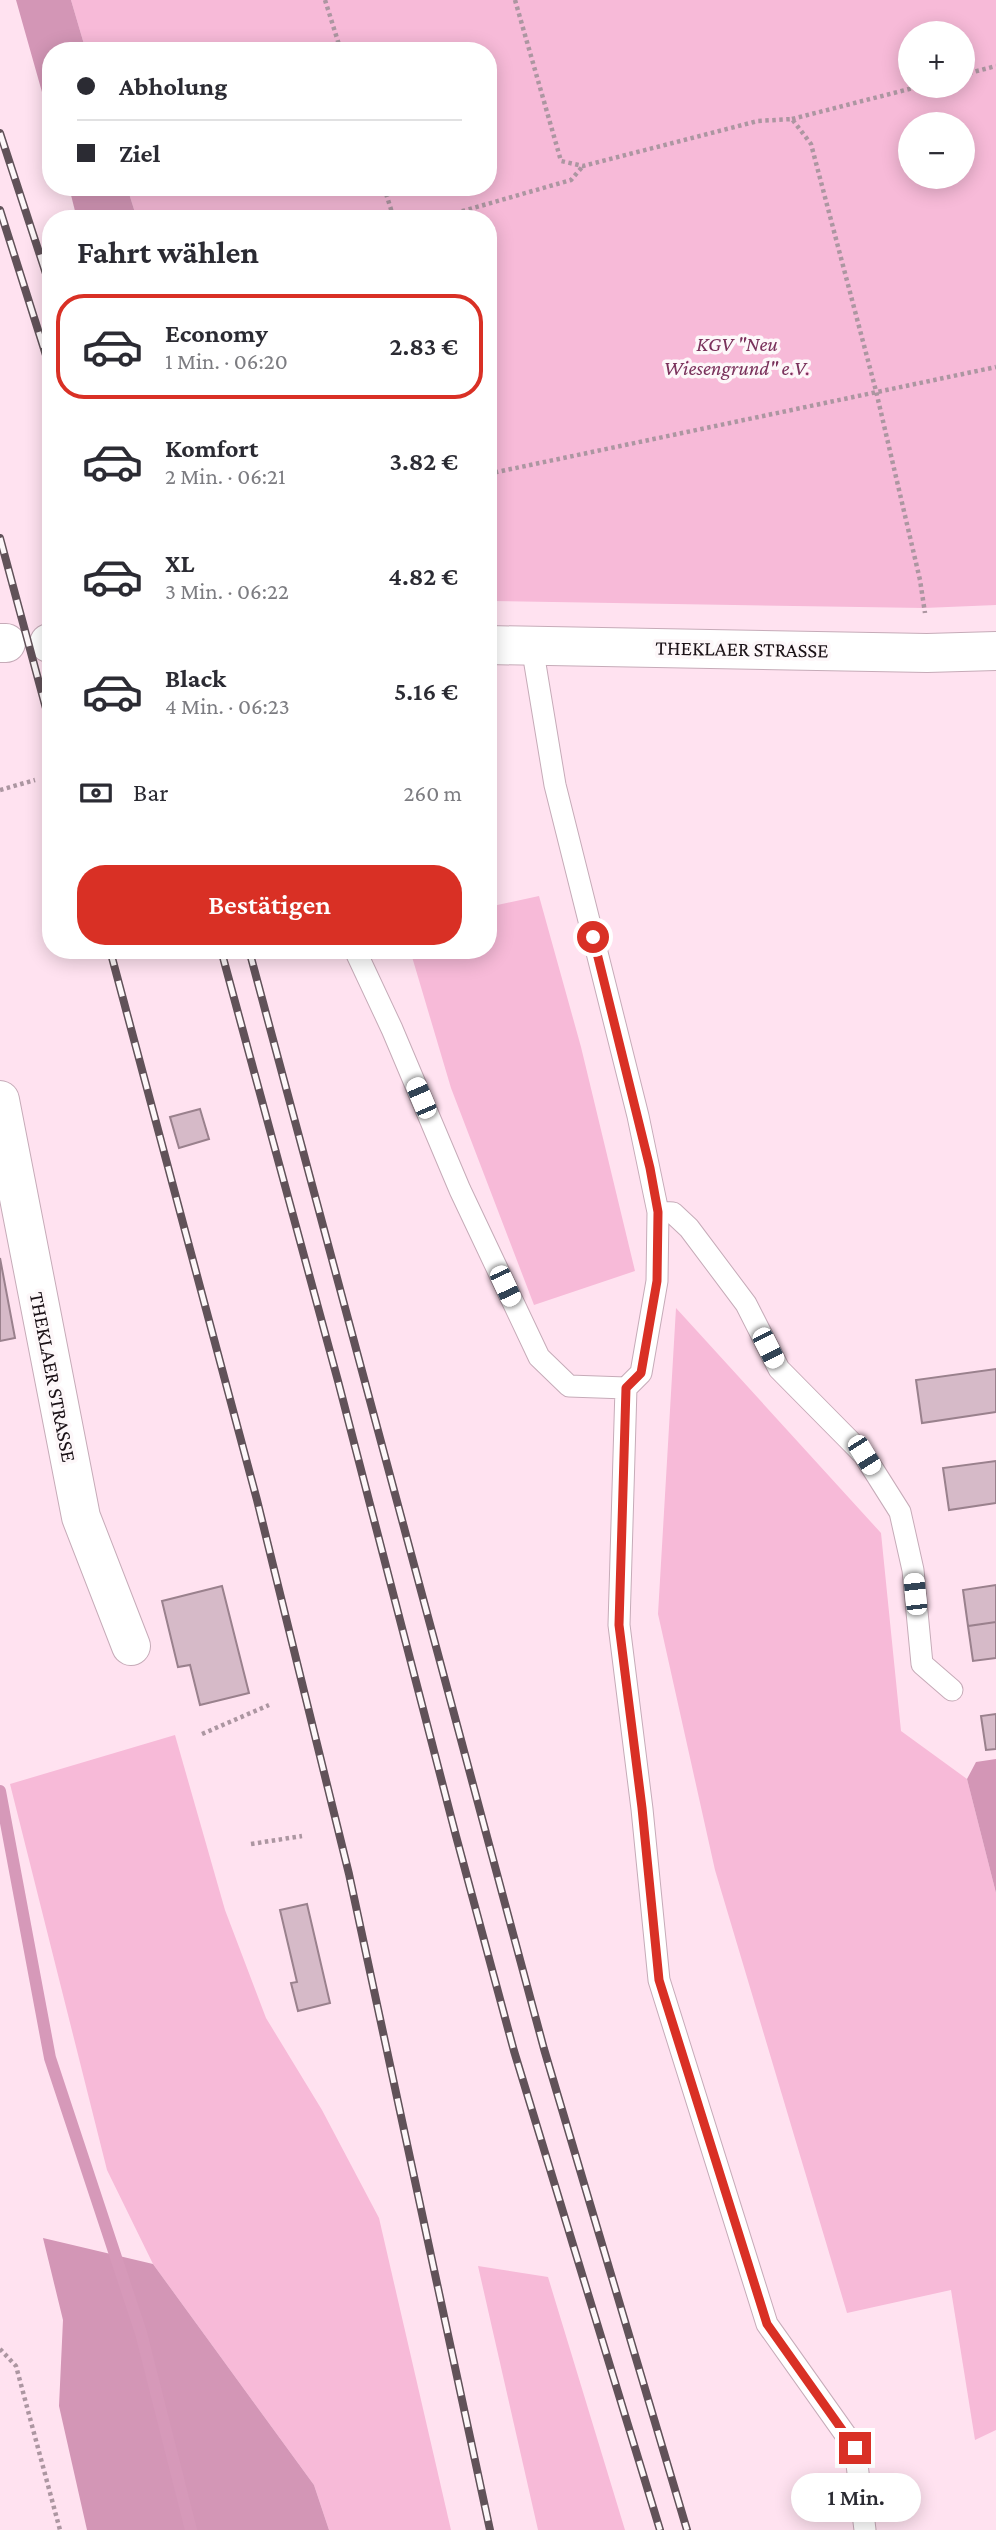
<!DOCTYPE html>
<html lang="de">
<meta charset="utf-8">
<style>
:root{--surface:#fff;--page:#f2f2f3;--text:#2b2b33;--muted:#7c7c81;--line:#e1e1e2;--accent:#d93025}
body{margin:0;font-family:"Crimson Pro",serif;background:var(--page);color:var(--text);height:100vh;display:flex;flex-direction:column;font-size:26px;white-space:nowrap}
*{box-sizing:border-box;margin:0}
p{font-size:23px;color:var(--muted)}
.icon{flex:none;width:38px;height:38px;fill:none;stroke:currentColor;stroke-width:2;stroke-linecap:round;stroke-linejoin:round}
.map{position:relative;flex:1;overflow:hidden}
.details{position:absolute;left:42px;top:210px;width:455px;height:749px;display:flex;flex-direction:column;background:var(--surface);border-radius:28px;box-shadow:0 4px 18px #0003}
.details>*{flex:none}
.banner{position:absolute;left:42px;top:42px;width:455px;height:154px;border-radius:28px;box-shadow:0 4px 18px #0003;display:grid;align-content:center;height:154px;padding:0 35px;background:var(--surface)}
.tools{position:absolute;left:898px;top:21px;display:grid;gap:14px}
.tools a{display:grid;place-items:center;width:77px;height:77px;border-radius:50%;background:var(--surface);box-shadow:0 4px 18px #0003;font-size:35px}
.end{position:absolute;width:32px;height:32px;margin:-16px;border:9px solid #d93025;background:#fff;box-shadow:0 0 0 4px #fff}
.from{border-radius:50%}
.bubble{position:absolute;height:49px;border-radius:24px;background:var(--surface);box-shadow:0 4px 18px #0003;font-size:23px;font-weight:600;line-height:49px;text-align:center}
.car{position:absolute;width:21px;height:42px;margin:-21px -10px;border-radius:9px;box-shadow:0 0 5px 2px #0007;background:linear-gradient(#fff 24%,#345 0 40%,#fff 0 76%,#345 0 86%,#fff 0)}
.banner b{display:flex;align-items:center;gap:24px;height:66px;font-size:26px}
.banner b+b{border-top:2px solid var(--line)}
.banner i{width:18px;height:18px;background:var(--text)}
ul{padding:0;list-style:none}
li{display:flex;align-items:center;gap:21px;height:105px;margin:0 14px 10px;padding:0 21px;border:4px solid transparent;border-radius:28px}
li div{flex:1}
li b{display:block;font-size:26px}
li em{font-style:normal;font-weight:600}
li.active{border-color:var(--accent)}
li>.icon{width:63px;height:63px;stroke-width:1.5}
h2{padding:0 35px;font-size:32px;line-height:84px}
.pay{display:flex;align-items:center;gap:18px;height:77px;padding:0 35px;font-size:26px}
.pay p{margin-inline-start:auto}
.cta{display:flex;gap:14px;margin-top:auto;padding:14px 35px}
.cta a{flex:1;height:80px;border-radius:28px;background:var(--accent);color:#fff;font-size:28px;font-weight:600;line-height:80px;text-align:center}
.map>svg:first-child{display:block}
.green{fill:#f7bad8;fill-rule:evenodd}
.forest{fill:#d396b6}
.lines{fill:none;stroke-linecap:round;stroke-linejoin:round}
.stream{stroke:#d699b9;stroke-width:12}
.building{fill:#d6bac8;stroke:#9a818d;stroke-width:2}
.lane-casing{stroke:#c6abb8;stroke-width:23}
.street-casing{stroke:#c6abb8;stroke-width:40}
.secondary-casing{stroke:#c6abb8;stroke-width:40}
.path{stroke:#ac96a1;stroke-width:4.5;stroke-dasharray:3.5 3.5;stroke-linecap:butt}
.lane{stroke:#fff;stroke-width:21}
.street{stroke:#fff;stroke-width:38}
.secondary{stroke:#fff;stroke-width:38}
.rail-casing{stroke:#615259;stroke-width:8}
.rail{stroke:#fdf7f9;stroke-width:5;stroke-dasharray:16;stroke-linecap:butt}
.route{stroke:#d93025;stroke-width:9}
.labels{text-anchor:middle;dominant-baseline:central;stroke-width:7;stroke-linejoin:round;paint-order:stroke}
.park-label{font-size:21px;font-style:italic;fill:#7a315b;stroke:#fdf7f9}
.street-label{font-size:21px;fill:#1b1217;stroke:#fdf7f9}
</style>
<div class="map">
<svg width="996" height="2530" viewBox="0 0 996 2530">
<rect width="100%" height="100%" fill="#ffe2f0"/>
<path class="green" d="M71,0H996V605L924,608L488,601V219H137L127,187H488V51H86ZM910,33H962V86H910ZM910,124H962V177H910Z
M539,896L581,1047L635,1271L534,1305L451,1088L410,950H488V907Z
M676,1308L881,1533L901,1731L967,1779L996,1893V2430L975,2440L951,2290L847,2313L715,1870L658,1614Z
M175,1735L225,1910L266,2018L322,2110L379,2218L451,2530H329L314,2485L153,2264L107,2170L10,1784Z
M478,2266L548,2277L625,2530H538Z"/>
<path class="forest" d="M16,0H71L86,51H51V124Z
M69,187H127L137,219H77Z
M996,1759V1893L967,1779L976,1762Z
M43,2238L153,2264L314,2485L329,2530H87L59,2406L63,2320Z"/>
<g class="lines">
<path class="stream" d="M0,1791L50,2058L141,2333L191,2530"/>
</g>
<path class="building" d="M200,1109L209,1139L179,1148L170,1117Z
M0,1258L15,1338L0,1341Z
M996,1369V1412L922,1423L916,1380Z
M996,1461V1503L949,1510L943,1468Z
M996,1585V1622L968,1626L963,1590Z
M222,1586L249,1693L200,1705L190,1665L178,1667L162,1601Z
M996,1622V1658L973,1661L968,1626Z
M996,1714V1749L986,1750L981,1716Z
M307,1904L330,2003L298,2011L291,1983L297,1982L280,1910Z"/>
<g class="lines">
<defs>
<path id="lane" d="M532,646L555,785L638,1116L658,1212L673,1213L689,1228L746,1304L779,1369L864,1455L900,1512L913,1570L922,1664L952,1690
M355,950L392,1029L460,1190L539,1357L569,1386L626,1388
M658,1212L657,1281L641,1373L626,1388L619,1625L642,1809L659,1980L767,2324L855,2448L865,2530"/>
<path id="street" d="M0,1100L81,1517L131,1646"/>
<path id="secondary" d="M0,643H6
M49,643H51
M488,645L927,653L996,651"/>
</defs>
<use href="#lane" class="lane-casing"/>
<use href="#street" class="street-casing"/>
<use href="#secondary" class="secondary-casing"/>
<path class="path" d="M325,0L341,51
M515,0L561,161L583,166L758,121L792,119L811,144L876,391L920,580L925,613
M962,75L996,66
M792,119L921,86
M384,187L394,219
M435,219L571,180L583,166
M488,472L492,473L996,367
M0,790L35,780
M202,1734L269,1705
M251,1844L302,1836
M0,2349L16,2366L60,2530"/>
<use href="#lane" class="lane"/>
<use href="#street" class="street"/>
<use href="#secondary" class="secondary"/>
<defs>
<path id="rail" d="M0,133L51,289
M0,210L51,371
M0,538L51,727
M110,950L257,1500L349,1874L490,2530
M221,950L338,1381L456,1836L514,2051L660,2530
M249,950L544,2049L687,2530"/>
</defs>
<use href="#rail" class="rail-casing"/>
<use href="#rail" class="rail"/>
</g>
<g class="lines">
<path class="route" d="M593,937L650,1168L658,1212L657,1281L641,1373L626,1388L619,1625L642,1808L659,1980L767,2324L855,2448"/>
</g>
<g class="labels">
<g class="park-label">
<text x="737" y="344">KGV "Neu<tspan x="737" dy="24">Wiesengrund" e.V.</tspan></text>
</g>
<g class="street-label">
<text transform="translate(742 649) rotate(1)">THEKLAER STRASSE</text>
<text transform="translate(53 1377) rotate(79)">THEKLAER STRASSE</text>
</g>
</g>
</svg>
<div class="tools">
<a>+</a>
<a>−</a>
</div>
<i class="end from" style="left:593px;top:937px"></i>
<i class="end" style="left:855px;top:2448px"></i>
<div class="bubble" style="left:791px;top:2473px;width:130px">1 Min.</div>
<i class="car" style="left:421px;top:1098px;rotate:337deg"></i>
<i class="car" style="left:505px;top:1286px;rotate:155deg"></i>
<i class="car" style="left:768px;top:1348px;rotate:153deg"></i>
<i class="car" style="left:864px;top:1455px;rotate:148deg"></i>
<i class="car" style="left:915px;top:1594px;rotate:354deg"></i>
<div class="banner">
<b><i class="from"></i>Abholung</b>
<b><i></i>Ziel</b>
</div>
<section class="details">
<h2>Fahrt wählen</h2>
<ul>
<li class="active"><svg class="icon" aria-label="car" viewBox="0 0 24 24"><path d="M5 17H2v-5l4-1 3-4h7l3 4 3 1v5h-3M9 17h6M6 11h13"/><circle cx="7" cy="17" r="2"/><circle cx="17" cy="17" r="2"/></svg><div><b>Economy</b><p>1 Min. · 06:20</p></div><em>2.83 €</em></li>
<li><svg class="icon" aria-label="car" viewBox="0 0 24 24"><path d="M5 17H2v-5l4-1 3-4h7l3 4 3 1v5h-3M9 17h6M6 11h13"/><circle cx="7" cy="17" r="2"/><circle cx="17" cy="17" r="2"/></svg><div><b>Komfort</b><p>2 Min. · 06:21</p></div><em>3.82 €</em></li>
<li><svg class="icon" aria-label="car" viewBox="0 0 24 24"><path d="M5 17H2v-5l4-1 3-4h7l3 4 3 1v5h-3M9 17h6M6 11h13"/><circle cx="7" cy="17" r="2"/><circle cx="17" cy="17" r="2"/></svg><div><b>XL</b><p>3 Min. · 06:22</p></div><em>4.82 €</em></li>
<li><svg class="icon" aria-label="car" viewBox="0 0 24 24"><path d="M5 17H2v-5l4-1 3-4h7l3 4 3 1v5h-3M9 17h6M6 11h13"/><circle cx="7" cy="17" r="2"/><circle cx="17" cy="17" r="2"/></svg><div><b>Black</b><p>4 Min. · 06:23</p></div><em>5.16 €</em></li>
</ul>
<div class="pay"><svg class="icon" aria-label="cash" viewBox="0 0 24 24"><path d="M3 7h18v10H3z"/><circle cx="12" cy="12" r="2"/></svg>Bar<p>260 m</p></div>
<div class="cta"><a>Bestätigen</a></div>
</section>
</div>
